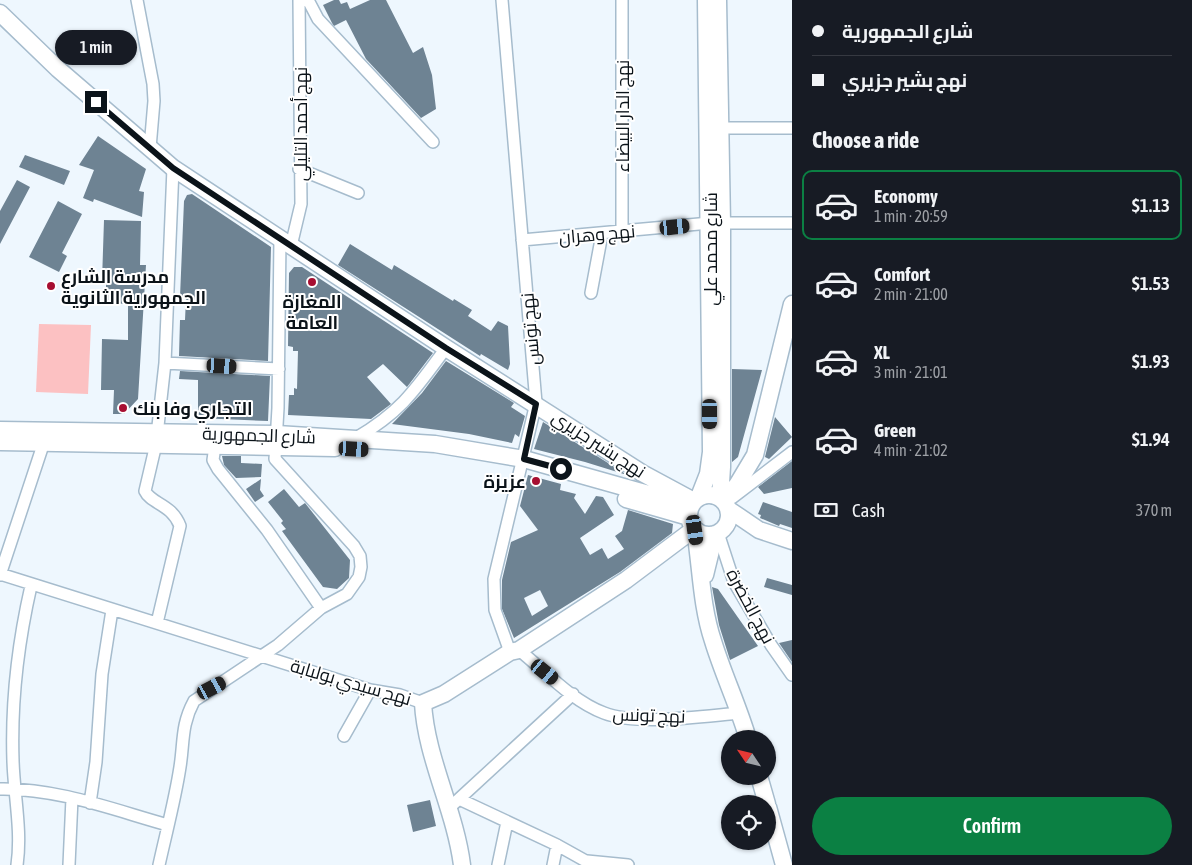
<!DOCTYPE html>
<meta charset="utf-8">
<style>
:root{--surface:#171b24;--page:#20242c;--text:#f1f3f6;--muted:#9ea1a6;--line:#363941;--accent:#0b8043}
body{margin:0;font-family:"Asap Condensed",Cairo,sans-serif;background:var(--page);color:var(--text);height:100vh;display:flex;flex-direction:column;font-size:19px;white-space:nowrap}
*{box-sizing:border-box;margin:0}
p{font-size:16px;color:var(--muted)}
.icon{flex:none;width:28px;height:28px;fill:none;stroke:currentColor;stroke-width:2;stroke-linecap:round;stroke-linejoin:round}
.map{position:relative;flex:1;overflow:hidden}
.sheet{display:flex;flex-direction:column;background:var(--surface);width:400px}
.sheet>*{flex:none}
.top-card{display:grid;align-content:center;height:110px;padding:0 20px;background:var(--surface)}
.needle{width:32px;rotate:305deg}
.buttons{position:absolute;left:721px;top:730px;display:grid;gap:10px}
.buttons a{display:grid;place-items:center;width:55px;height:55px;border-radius:50%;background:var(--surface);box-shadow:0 1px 4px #0004;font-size:25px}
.end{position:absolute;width:22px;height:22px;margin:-11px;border:6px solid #0b1319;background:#fff;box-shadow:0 0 0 2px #fff}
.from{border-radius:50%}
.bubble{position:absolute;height:35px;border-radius:18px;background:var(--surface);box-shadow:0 1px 4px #0004;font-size:16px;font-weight:600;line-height:35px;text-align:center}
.car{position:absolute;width:15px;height:30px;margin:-15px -8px;border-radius:6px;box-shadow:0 0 4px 1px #0007;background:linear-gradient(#222 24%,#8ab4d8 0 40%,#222 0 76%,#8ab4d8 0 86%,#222 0)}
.top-card b{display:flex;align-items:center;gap:18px;height:48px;font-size:19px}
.top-card b+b{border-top:1px solid var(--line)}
.top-card i{width:12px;height:12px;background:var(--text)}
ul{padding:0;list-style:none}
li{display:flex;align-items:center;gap:15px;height:70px;margin:0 10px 8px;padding:0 10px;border:2px solid transparent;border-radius:10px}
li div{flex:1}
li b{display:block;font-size:19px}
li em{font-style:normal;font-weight:600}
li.active{border-color:var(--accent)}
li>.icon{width:45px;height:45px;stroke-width:1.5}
h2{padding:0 20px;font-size:22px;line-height:60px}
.pay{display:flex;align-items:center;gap:12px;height:55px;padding:0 20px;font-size:19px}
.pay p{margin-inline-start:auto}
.primary-button{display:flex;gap:10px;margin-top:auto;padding:10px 20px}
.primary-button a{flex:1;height:58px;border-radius:30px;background:var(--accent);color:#fff;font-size:20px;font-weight:600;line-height:58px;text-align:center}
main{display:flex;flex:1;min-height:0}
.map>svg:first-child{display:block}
.green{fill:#fcc1c2}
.building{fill:#6e8393;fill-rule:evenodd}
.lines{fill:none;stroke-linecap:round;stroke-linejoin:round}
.street-casing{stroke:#a6bccd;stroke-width:14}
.secondary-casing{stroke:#a6bccd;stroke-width:19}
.street{stroke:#fff;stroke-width:11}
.secondary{stroke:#fff;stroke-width:16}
.route{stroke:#0b1319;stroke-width:6}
.poi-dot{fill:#a70e31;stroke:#fff;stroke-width:2}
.labels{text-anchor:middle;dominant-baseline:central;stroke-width:4;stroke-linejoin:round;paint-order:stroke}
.street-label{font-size:18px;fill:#0b1319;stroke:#fff}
.poi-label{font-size:18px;font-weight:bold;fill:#0b1319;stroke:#fff;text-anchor:start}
</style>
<main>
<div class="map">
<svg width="792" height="865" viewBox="0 0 792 865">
<rect width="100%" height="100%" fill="#eef7fe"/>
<path class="green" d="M39,324L91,325L88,394L36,392Z"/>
<path class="building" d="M334,0H339L341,4L347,2L350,9L370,0H386L413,53L423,47L432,75L436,109L421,118L366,59L346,20L334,26L332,23L323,5Z
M98,136L146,169L139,191L144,192L142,217L94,199L93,202L83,198L94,170L79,165Z
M25,155L70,171L64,185L19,167Z
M17,180L30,187L0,244V211Z
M192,194L271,247L268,361L179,356L180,320H185L186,298L180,297L184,201L187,195Z
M58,201L82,214L62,253L67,256L59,272L29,257Z
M104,220L141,221L140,265H146L138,399L124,414H113L114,390H101L102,339L128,340V304L106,303V281H102Z
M350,244L392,270L394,265L453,301L454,299L472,310L468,316L491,331L498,321L508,326L510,364L508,370L481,354L480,356L338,265Z
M294,267H302L433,353L407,387L383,364L367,377L391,404L371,419L288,415L289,395H294V388L297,389L298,351H293V347L288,346L289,273Z
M446,361L514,403L511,407L525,416L519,437L515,434L512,443L469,434L392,424L422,393Z
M732,369L762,370L738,457L732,462Z
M180,371L270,376L268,421L198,418V380L179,379Z
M775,417L792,437L769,459L765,457Z
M543,422L627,475L585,462L534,449Z
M222,456H241V463L262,464L261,477L236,478L224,465Z
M792,461V488L764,494L758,487Z
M528,475L561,484L560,490L576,494L574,498L585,514L596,496L603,497L614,515L580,538L590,555L602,548L608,559L624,549L615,536L622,531L628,510L673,524L672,533L620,572L514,638L502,609V580L511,542L538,530L520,506ZM540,590L548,606L532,616L524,598Z
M261,479L260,490L264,496L255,502L246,489Z
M284,489L299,507L305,503L350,560L349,578L337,589L323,587L282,531L286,529L281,523L283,521L268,502Z
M763,502L792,512V528L780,524L779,526L760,518L761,515L758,514Z
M767,578L792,585V595L764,587Z
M712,587L718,589L758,646L730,660L719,625Z
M792,640V662L779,643Z
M430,800L436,826L413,832L407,805Z"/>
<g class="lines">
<defs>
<path id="street" d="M137,0L153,84L154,101L150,148
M308,0L318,19L433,142
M502,0L536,403L494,579L495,610L510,652
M622,0V232
M720,128H792
M299,169L358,193
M522,240L710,223H792
M291,246L301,204L299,0
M591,293L602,234
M165,363L279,369
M356,438C402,411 415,390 446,348
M215,446L213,460L218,469L267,530L321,608
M732,498L792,452
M718,533L734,582L771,645L792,675
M0,574L370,690L400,695L423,703
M0,575L44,442
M157,623L180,526C172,504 151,504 145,491L156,444L165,363L173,168
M519,650C545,671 572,701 604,713C638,726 704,716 741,713
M344,736L370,690
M0,789C57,788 114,810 168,825
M459,799L573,694
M90,803L96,762L102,674L112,610
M449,808L459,799L557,845L593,865
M587,861L628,865
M17,865C22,831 14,795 13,761C11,702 18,643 31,586
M69,865L72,798
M159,865C166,833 175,800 180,767C184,742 181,725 194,701L278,645L321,608L347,594L359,577L361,567L360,556L354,546L275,459L278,408L280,238
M498,865L507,822
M553,865L557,845"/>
<path id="secondary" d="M718,0L722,223V467L720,498
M0,13L58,69L173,168L446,348L642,473L694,501
M0,430L277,434L435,444L524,459L684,504
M0,442L335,448
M689 515a20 20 0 1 1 40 0a20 20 0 1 1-40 0Z
M699,497L708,474L711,452L706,0
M626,499L689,517
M723,501L737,485L755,455L792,304
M728,509L759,530L792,541
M695,530C701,567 701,605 713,641C723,674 738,705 748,739
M705,575L715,534
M759,776L767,804
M768,807L784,865
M462,865C455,810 426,758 423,703L444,694L510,652L519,650L626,580L694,529"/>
</defs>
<use href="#street" class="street-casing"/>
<use href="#secondary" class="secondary-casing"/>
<use href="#street" class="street"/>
<use href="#secondary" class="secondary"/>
</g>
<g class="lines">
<path class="route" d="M96,102L173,168L446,348L536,404L524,459L561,469"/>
</g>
<g class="poi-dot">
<circle cx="312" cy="282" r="5"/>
<circle cx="51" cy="286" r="5"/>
<circle cx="123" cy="408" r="5"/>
<circle cx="536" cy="481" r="5"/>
</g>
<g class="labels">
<g class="street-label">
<text transform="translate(622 116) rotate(-90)">نهج الدار البيضاء</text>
<text transform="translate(300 124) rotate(-90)">نهج أحمد التليلي</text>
<text transform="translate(597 234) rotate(-5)">نهج وهران</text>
<text transform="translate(710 249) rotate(-90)">شارع محمد علي</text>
<text transform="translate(530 329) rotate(-95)">نهج تونس</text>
<text transform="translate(259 435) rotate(2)">شارع الجمهورية</text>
<text transform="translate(599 444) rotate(33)">نهج بشير جزيري</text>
<text transform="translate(751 606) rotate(62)">نهج الخضرة</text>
<text transform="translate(351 682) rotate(16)">نهج سيدي بولبابة</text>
<text transform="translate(649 715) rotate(2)">نهج تونس</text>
</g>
<g class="poi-label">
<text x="61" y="276">مدرسة الشارع<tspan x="61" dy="21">الجمهورية الثانوية</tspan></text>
<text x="312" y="301" text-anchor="middle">المغازة<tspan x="312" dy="21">العامة</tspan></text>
<text x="133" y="408">التجاري وفا بنك</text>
<text x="526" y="481" text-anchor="end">عزيزة</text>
</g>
</g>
</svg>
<div class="buttons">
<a><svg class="needle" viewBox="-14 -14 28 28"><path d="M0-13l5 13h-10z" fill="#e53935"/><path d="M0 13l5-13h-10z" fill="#9ea1a6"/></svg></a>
<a><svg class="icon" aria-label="locate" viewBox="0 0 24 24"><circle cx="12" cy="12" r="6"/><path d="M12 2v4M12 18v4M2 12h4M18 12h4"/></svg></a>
</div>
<i class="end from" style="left:561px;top:469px"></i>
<i class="end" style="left:96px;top:102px"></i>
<div class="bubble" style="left:55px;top:30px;width:82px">1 min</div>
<i class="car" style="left:675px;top:227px;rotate:84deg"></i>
<i class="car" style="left:222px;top:366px;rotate:93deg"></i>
<i class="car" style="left:710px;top:414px;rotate:180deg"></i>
<i class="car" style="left:354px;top:449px;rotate:93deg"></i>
<i class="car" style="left:695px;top:530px;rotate:172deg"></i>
<i class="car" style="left:545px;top:672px;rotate:129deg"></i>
<i class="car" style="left:212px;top:688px;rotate:62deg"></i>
</div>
<section class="sheet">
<div class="top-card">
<b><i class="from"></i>شارع الجمهورية</b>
<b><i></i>نهج بشير جزيري</b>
</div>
<h2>Choose a ride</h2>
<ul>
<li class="active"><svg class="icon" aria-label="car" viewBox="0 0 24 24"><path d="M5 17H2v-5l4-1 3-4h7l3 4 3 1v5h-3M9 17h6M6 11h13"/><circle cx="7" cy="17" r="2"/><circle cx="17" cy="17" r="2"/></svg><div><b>Economy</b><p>1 min · 20:59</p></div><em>$1.13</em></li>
<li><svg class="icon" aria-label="car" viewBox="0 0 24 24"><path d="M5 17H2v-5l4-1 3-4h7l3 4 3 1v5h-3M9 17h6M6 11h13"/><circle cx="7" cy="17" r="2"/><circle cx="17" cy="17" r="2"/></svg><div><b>Comfort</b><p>2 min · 21:00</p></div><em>$1.53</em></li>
<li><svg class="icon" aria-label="car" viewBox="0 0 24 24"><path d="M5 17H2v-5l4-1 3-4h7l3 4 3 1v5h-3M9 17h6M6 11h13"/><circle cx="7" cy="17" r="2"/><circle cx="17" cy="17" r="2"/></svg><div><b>XL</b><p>3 min · 21:01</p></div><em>$1.93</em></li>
<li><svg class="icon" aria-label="car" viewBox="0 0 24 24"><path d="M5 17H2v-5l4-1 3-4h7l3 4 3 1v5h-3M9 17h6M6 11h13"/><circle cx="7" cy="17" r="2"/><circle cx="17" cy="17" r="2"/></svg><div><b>Green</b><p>4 min · 21:02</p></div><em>$1.94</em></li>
</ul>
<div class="pay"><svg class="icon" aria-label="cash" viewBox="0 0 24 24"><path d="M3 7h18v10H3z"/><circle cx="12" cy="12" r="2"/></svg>Cash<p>370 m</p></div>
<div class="primary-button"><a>Confirm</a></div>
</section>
</main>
